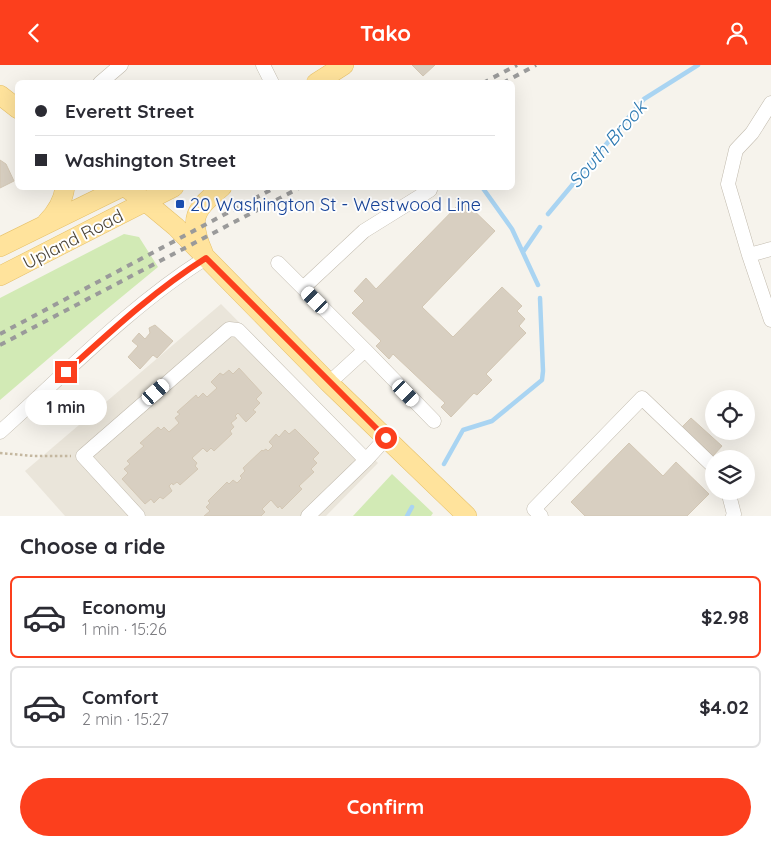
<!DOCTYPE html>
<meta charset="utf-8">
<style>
:root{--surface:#fff;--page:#f7f7f7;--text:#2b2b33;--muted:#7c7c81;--line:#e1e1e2;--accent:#fc3f1d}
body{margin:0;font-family:Quicksand,sans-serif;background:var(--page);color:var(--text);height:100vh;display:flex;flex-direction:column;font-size:19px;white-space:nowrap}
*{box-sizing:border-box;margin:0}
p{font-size:16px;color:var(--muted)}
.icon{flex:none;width:28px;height:28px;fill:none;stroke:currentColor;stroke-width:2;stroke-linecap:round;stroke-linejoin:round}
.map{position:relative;height:451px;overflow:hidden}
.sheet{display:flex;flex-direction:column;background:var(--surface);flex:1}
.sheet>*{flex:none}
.hud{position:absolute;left:15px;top:15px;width:500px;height:110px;border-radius:8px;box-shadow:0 5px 20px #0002;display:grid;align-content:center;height:110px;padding:0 20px;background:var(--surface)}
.controls{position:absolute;left:705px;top:325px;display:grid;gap:10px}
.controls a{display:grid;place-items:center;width:50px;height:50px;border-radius:50%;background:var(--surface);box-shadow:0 5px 20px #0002;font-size:25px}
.end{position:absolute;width:22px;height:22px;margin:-11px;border:6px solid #fc3f1d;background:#fff;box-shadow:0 0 0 2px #fff}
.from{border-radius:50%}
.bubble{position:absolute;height:35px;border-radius:18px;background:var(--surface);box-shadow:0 5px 20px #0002;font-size:16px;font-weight:800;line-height:35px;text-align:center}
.car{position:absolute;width:15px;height:30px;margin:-15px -8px;border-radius:6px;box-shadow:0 0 4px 1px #0007;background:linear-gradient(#fff 24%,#345 0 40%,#fff 0 76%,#345 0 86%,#fff 0)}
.hud b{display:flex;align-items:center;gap:18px;height:48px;font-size:19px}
.hud b+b{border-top:1px solid var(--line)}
.hud i{width:12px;height:12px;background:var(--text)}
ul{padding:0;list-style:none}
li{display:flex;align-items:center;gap:15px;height:82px;margin:0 10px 8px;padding:0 10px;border:2px solid var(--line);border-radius:8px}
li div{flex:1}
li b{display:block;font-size:19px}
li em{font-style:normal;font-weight:800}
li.active{border-color:var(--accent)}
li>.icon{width:45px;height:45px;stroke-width:1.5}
h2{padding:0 20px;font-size:22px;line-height:60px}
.cta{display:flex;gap:10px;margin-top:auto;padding:10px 20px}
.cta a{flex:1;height:58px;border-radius:30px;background:var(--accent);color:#fff;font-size:20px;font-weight:800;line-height:58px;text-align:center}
header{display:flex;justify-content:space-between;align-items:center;height:65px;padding:0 20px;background:var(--accent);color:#fff;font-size:22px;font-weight:800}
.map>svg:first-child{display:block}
.residential{fill:#eae5da}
.green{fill:#d2eab5}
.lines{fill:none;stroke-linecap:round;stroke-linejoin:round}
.stream{stroke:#a9d4f2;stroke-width:4.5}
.building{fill:#d8cfc1;stroke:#d3c7b4}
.minor-casing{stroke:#c2bbae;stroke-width:15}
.major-casing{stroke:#e6c16a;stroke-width:20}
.path{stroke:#c4b79f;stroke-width:2.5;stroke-dasharray:2.5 2.5;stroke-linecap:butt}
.minor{stroke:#fff;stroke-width:14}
.major{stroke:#ffe39c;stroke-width:19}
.rail{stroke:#9a9a9a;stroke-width:4;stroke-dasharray:6 6;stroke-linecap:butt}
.route{stroke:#fc3f1d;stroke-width:6}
.transit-dot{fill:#1a4fb4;stroke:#fff;stroke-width:2}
.labels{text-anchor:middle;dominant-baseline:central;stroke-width:4;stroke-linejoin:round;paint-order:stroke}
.transit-label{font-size:18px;fill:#164399;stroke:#fff;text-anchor:start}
.street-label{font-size:18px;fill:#4b4439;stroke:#fff}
.water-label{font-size:19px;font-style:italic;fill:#2e7ab2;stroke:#fff}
</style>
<header><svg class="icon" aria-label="back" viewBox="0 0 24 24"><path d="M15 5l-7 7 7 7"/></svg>Tako<svg class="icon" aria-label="person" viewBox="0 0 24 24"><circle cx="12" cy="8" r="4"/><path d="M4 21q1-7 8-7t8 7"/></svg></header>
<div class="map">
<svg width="771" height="451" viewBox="0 0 771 451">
<rect width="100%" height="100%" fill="#f6f3ec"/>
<path class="residential" d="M221,239L378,398L326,451H65L25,406Z"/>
<path class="green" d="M124,169L139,172L158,202L90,258L0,335V233Z
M392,409L433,448L431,451H353Z"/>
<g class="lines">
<path class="stream" d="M482,122L512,164L538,220
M548,149L644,34L698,0
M523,187L540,162
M444,399L463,365L492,356L542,315L543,306L540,233
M407,451L412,442"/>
</g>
<path class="building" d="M412,0H435L423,11Z
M0,95L6,99L14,116L0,123Z
M463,135L495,166L422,242L453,272L502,222L522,241L517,246L525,254L519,261L526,268L486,309L492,315L477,330L474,328L451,352L441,342L445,338L393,289L389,294L376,281L381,276L352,248L364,236L354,226L366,213L376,224Z
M155,260L173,276L157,293L153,290L140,304L128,292L138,281L132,276L139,268L145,274L150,268L149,263Z
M239,303L262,328L256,334L260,338L253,345L256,347L246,357L238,348L235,351L237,353L231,358L234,362L230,366L232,369L214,386L211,383L207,387L203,383L192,393L197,398L195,401L198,404L180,420L177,417L173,420L172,418L169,421L172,426L163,434L160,432L154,438L151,434L145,439L122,414L128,408L124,404L130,399L127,396L144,381L140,378L158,362L161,365L164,362L169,367L179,358L175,353L180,349L177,347L196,330L198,333L203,328L207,332L217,323L211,317L220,308L223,310L229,305L233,309Z
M691,353L722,381L713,391L682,362Z
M295,364L319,388L313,394L317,398L311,404L314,407L299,421L302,424L282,444L280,441L278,443L271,435L262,444L265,447L261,451H204L210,446L206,442L210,438L208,436L227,417L229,419L233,415L237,418L242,413L240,411L245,406L243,403L262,385L263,386L266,384L268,386L273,381L269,377L276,369L279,372L285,365L289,369Z
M629,378L663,411L676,397L709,429L687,451H585L571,437Z"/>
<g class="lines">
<defs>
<path id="minor" d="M263,0L272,18
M100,18L121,0
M771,184L749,190L771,255
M749,190L728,119L736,85L752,68L771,38
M278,198L365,285
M303,223L364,166L430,125
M329,318L365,285L434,356
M0,367C66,308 131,240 206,193
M728,426L734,449L733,451
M138,451L83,391L229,264L238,265L366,395
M308,451L366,395L386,373
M541,451L534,444L642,333L714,402"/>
<path id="major" d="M316,18L344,0
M0,30L18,44
M125,122L146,137L176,162L329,318L467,451
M46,158C56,148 63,137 65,122
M0,182L122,122
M203,187C188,152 195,145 222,122
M0,211L174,122"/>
</defs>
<use href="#minor" class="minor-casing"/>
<use href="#major" class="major-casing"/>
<path class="path" d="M0,388L34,391H71"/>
<use href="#minor" class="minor"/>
<use href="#major" class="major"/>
<path class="rail" d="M483,18L517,0
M503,18L536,0
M0,269L276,122
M0,280L301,122"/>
</g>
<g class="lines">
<path class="route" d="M66,307C110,267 155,225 206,193L386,373"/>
</g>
<rect class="transit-dot" x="175" y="134" width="10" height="10" rx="2.5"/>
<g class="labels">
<g class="transit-label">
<text x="190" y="139">20 Washington St - Westwood Line</text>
</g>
<g class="street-label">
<text transform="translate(73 174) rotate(-27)">Upland Road</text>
</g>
<g class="water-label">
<text transform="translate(607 79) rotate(-49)">South Brook</text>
</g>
</g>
</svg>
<div class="controls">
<a><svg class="icon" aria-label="locate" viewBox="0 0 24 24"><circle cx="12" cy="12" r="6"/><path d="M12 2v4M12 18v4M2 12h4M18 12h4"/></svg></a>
<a><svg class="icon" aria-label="layers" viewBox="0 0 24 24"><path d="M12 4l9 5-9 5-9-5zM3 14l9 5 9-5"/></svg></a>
</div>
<i class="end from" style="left:386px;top:373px"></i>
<i class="end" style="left:66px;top:307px"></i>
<div class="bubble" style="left:25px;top:325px;width:82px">1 min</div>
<i class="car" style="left:315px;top:235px;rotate:315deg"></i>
<i class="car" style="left:156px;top:327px;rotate:49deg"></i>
<i class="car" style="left:406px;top:328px;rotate:136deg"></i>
<div class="hud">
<b><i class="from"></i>Everett Street</b>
<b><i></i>Washington Street</b>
</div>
</div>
<section class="sheet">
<h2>Choose a ride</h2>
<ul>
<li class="active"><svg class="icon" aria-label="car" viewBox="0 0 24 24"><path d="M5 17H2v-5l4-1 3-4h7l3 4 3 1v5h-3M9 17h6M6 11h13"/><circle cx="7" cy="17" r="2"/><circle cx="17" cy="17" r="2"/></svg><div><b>Economy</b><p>1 min · 15:26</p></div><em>$2.98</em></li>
<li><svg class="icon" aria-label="car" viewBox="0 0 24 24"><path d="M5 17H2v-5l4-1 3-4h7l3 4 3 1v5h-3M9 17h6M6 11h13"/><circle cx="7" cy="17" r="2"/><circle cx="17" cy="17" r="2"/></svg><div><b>Comfort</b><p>2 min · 15:27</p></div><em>$4.02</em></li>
</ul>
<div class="cta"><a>Confirm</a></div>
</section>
